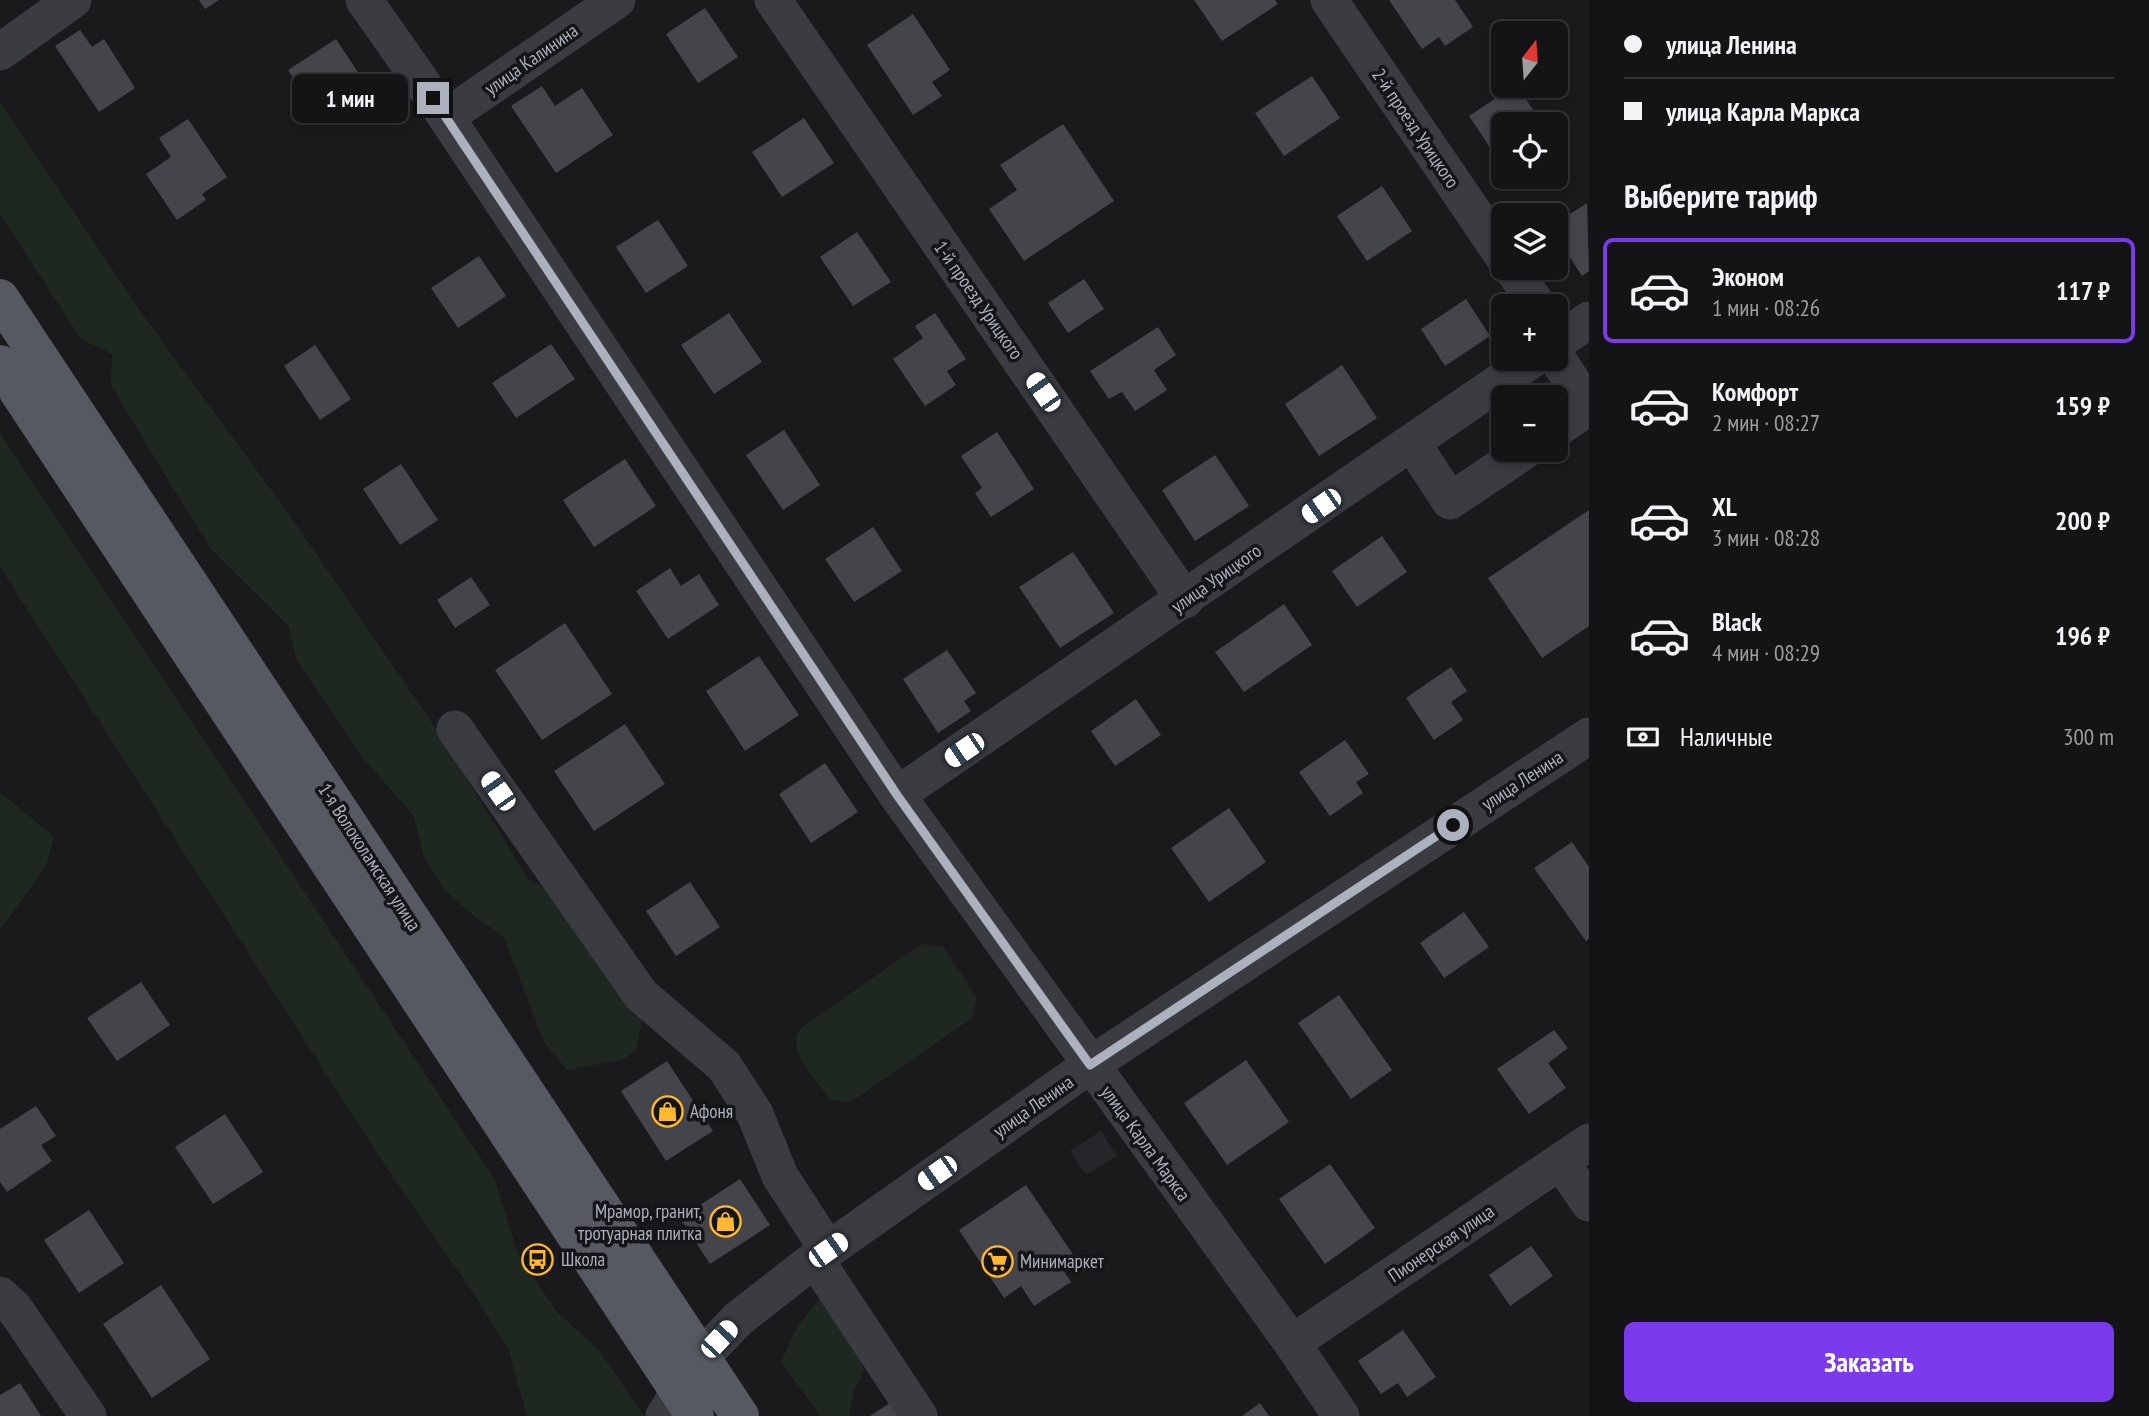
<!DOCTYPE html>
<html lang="ru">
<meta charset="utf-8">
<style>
:root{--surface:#141416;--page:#212123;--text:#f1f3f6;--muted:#9d9ea1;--line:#333335;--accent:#7c3aed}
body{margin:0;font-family:"PT Sans Narrow",sans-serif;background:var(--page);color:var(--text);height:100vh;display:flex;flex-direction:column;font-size:26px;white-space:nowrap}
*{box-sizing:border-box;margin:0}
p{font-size:23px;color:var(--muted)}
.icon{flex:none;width:38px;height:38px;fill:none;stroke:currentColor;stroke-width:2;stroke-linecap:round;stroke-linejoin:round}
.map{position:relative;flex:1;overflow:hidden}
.details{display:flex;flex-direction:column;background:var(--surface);width:560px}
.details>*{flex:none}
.banner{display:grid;align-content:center;height:154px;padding:0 35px;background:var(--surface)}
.needle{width:46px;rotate:17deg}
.tools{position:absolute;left:1491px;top:21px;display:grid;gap:14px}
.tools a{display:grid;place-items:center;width:77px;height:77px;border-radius:10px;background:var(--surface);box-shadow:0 4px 10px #0003,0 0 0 2px var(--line);font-size:35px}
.end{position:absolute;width:32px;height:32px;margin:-16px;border:9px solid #abb1bd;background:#111;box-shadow:0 0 0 4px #111}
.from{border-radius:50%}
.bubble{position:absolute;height:49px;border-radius:10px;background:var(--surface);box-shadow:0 4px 10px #0003,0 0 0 2px var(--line);font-size:23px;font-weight:700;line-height:49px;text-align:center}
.car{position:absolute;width:21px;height:42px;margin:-21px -10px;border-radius:9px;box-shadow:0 0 5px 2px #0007;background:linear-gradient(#fff 24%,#345 0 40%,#fff 0 76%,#345 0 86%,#fff 0)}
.banner b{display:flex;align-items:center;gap:24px;height:66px;font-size:26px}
.banner b+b{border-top:2px solid var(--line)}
.banner i{width:18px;height:18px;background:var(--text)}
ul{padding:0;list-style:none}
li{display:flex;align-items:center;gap:21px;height:105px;margin:0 14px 10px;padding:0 21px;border:4px solid transparent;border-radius:10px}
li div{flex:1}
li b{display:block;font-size:26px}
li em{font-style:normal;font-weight:700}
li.on{border-color:var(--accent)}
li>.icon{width:63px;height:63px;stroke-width:1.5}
h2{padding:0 35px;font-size:32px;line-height:84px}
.pay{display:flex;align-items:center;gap:18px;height:77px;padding:0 35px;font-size:26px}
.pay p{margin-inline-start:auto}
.cta{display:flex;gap:14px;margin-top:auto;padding:14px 35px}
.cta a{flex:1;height:80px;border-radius:10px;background:var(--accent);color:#fff;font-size:28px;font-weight:700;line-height:80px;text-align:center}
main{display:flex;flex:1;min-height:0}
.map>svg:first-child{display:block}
.built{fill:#26262a}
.green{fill:#1f2820}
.building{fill:#44454a}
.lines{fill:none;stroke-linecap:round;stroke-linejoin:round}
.minor{stroke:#3a3c42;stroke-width:37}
.major{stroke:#565961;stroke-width:38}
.route{stroke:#abb1bd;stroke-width:9}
.labels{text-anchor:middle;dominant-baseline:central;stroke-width:7;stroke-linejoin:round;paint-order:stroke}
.street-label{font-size:19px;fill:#abb1bd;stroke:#151518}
.poi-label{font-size:19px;fill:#abb1bd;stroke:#151518;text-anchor:start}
</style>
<main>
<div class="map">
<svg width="1589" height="1416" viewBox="0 0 1589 1416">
<rect width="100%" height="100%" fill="#1a1a1d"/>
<path class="built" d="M1101,1131L1117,1156L1086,1175L1070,1151Z"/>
<path class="green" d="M0,102L145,318L286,510L437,730L528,879L561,897L643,1016L636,1050L624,1059L567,1070L544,1042L504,937L474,916L443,888L424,856L414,816L363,758L297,661L288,625L210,548L111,386L112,354L81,339L0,214Z
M0,433L494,1178L519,1257L558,1313L599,1350L644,1416H527L509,1351L478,1300L388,1170L0,567Z
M0,792L54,837L46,866L0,930Z
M921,944L943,947L977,997L972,1018L851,1102L830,1099C817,1080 785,1051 800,1029Z
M821,1297L838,1312L864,1370L854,1391L849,1416H820L781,1362L797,1327Z"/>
<path class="building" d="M199,0H219L205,9Z
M1194,0H1275L1278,4L1222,41Z
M1389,0H1455L1473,27L1445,46L1439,37L1422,49Z
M705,8L738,57L698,83L666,34Z
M913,14L950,70L932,82L942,96L913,115L867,45Z
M80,30L92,47L104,39L135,88L99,112L55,46Z
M336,39L369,89L322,120L288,70Z
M1312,76L1340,118L1284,156L1255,113Z
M542,86L555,106L582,88L613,135L556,173L511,106Z
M1514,86H1517L1543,124H1503V158L1499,161L1469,116Z
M804,118L834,163L782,197L752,152Z
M188,119L227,177L202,194L206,200L177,220L146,174L171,157L159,138Z
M1063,124L1114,201L1024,261L989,209L1017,190L1000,165Z
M1382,186L1412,231L1367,261L1337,216Z
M1587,203L1589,271L1582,276L1556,236V223Z
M658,220L688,266L646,293L616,247Z
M857,232L891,282L853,306L820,257Z
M479,256L506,296L458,328L431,288Z
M1084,279L1104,309L1068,333L1048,303Z
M1466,299L1490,336L1445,366L1421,329Z
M729,313L762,362L714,394L681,345Z
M935,313L966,359L947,371L956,385L925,406L893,359L923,338L915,326Z
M1158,327L1176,355L1154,370L1167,390L1135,411L1122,392L1109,399L1090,371Z
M551,344L575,379L516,418L492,383Z
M315,345L351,399L320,420L284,366Z
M1342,365L1377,418L1319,456L1285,404Z
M784,430L820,485L783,510L746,455Z
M997,432L1034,489L991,517L975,493L982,488L961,456Z
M1215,455L1249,506L1195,541L1162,490Z
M625,459L656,506L594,547L563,500Z
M401,464L438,520L400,545L363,489Z
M1589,510V626L1542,658L1488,578Z
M873,527L902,571L854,602L825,559Z
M1382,536L1407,572L1357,607L1332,571Z
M1073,552L1114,613L1060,648L1019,587Z
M670,568L681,586L699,574L719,605L668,639L636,591Z
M471,577L490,605L455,628L437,600Z
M1284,604L1312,645L1244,692L1215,652Z
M565,623L612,694L542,740L495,670Z
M947,650L976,693L964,701L971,711L938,733L903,679Z
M759,656L799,715L745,751L706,691Z
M1451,667L1467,691L1451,702L1463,720L1434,740L1406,698Z
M1136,699L1161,735L1115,766L1091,731Z
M625,724L665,784L594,831L554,771Z
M1345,740L1369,774L1356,782L1363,793L1330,816L1299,772Z
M825,763L858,812L811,843L779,794Z
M1229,808L1266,862L1209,902L1171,848Z
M1572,842L1589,867V939L1586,941L1534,868Z
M690,882L720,927L676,956L646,911Z
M1464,912L1489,947L1444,978L1420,943Z
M141,982L170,1025L117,1061L87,1018Z
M1339,995L1392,1070L1351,1099L1298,1023Z
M1554,1030L1568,1048L1548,1063L1566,1088L1529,1114L1497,1069Z
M1246,1060L1289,1122L1227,1165L1184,1103Z
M667,1061L713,1131L666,1161L621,1091Z
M36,1106L56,1136L41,1145L52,1161L7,1192L0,1182V1129Z
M225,1114L263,1172L213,1204L175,1147Z
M1330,1164L1375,1228L1325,1264L1279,1199Z
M740,1179L770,1225L710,1264L680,1218Z
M1026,1185L1076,1259L1062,1268L1071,1282L1034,1306L1021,1286L1004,1298L959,1230Z
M89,1210L124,1263L79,1293L44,1240Z
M1531,1246L1553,1276L1510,1306L1489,1275Z
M161,1285L210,1359L152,1398L103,1324Z
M1403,1330L1436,1377L1407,1397L1398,1383L1381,1394L1358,1361Z
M20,1383L41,1416H0V1395Z
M893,1401L903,1416H870Z
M1260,1403L1269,1416H1242Z"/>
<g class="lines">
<path class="minor" d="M364,0L446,117L897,795L1292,1343L1341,1416
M773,0L1185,600
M1329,0L1503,256
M0,52L73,0
M446,117L617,0
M1512,268L1538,306
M1556,343L1589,320
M1556,357L1589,407L1556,429
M1412,443L1450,501L1526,450
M455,729L641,995L724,1066L755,1114L780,1176L828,1250
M897,795L1533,359
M1561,1162L1589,1203
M815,1259L919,1416
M0,1295L14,1308L88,1416
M1292,1343L1589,1142
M664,1416L701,1358L738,1319L815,1259L1090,1065L1589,736"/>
<path class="major" d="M0,298L740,1416
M0,364L695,1416"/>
</g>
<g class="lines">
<path class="route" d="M433,98L897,795L1090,1065L1453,825"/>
</g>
<defs>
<symbol id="shop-ring" viewBox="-11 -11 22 22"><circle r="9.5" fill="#151518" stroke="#ffb82f" stroke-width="1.5"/><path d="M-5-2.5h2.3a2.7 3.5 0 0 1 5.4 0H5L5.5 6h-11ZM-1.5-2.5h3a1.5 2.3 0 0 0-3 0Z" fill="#ffb82f"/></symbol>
<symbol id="bus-ring" viewBox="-11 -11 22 22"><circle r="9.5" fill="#151518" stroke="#ffb82f" stroke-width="1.5"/><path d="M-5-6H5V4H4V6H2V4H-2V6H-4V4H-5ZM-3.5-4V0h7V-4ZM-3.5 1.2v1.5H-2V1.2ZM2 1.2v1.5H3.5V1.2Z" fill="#ffb82f"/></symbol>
<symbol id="supermarket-ring" viewBox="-11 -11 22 22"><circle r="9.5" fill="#151518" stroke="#ffb82f" stroke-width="1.5"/><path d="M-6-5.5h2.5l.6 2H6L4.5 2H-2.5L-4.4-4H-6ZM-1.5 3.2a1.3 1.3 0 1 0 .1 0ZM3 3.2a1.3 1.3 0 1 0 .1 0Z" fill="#ffb82f"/></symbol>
</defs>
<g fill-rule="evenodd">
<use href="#shop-ring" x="650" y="1094" width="35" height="35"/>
<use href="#shop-ring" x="708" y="1204" width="35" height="35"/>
<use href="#bus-ring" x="520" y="1242" width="35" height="35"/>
<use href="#supermarket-ring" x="980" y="1244" width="35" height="35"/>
</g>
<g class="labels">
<g class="street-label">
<text transform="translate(531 59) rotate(-35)">улица Калинина</text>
<text transform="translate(1416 128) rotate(56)">2-й проезд Урицкого</text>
<text transform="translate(979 300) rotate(55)">1-й проезд Урицкого</text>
<text transform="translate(1216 578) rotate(-35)">улица Урицкого</text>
<text transform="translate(1522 780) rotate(-33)">улица Ленина</text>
<text transform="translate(370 857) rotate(57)">1-я Волоколамская улица</text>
<text transform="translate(1033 1106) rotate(-35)">улица Ленина</text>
<text transform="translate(1146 1143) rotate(54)">улица Карла Маркса</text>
<text transform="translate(1441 1243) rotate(-34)">Пионерская улица</text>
</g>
<g class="poi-label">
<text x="690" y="1111">Афоня</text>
<text x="702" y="1211" text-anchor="end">Мрамор, гранит,<tspan x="702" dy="22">тротуарная плитка</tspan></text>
<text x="561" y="1259">Школа</text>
<text x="1020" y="1261">Минимаркет</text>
</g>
</g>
</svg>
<div class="tools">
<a><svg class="needle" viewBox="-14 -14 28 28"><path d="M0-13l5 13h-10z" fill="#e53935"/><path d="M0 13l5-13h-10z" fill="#9d9ea1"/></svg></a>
<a><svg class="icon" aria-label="locate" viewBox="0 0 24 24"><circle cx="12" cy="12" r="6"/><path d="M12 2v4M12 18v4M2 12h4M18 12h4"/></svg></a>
<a><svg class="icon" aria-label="layers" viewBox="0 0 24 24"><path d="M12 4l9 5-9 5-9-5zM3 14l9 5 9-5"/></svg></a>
<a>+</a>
<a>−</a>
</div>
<i class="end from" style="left:1453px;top:825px"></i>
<i class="end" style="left:433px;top:98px"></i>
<div class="bubble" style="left:292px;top:74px;width:116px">1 мин</div>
<i class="car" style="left:1043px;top:392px;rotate:325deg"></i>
<i class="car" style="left:1321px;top:506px;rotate:235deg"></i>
<i class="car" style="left:964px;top:750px;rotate:236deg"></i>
<i class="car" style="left:498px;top:791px;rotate:325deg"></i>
<i class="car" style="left:937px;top:1173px;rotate:235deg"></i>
<i class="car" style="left:828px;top:1250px;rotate:55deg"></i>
<i class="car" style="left:719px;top:1339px;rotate:43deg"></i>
</div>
<section class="details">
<div class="banner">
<b><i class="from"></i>улица Ленина</b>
<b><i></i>улица Карла Маркса</b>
</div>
<h2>Выберите тариф</h2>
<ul>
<li class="on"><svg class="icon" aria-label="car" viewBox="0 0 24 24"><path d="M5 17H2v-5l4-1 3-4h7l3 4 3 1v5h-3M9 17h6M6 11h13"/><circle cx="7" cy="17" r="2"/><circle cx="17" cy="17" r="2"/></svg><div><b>Эконом</b><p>1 мин · 08:26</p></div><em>117 ₽</em></li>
<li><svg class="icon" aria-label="car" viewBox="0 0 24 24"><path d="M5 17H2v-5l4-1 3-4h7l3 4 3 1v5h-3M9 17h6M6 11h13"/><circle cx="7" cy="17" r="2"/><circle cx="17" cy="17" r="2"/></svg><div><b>Комфорт</b><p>2 мин · 08:27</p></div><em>159 ₽</em></li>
<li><svg class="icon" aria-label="car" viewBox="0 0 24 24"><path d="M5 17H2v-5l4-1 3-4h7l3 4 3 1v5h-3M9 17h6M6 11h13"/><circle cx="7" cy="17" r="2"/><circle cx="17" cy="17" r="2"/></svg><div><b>XL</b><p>3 мин · 08:28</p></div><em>200 ₽</em></li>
<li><svg class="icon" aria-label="car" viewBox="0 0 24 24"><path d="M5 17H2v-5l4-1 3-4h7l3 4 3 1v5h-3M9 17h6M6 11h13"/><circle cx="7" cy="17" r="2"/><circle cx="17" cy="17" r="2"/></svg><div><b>Black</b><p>4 мин · 08:29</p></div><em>196 ₽</em></li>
</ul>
<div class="pay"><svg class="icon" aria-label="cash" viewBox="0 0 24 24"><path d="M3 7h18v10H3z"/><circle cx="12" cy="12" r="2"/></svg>Наличные<p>300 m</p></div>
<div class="cta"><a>Заказать</a></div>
</section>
</main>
